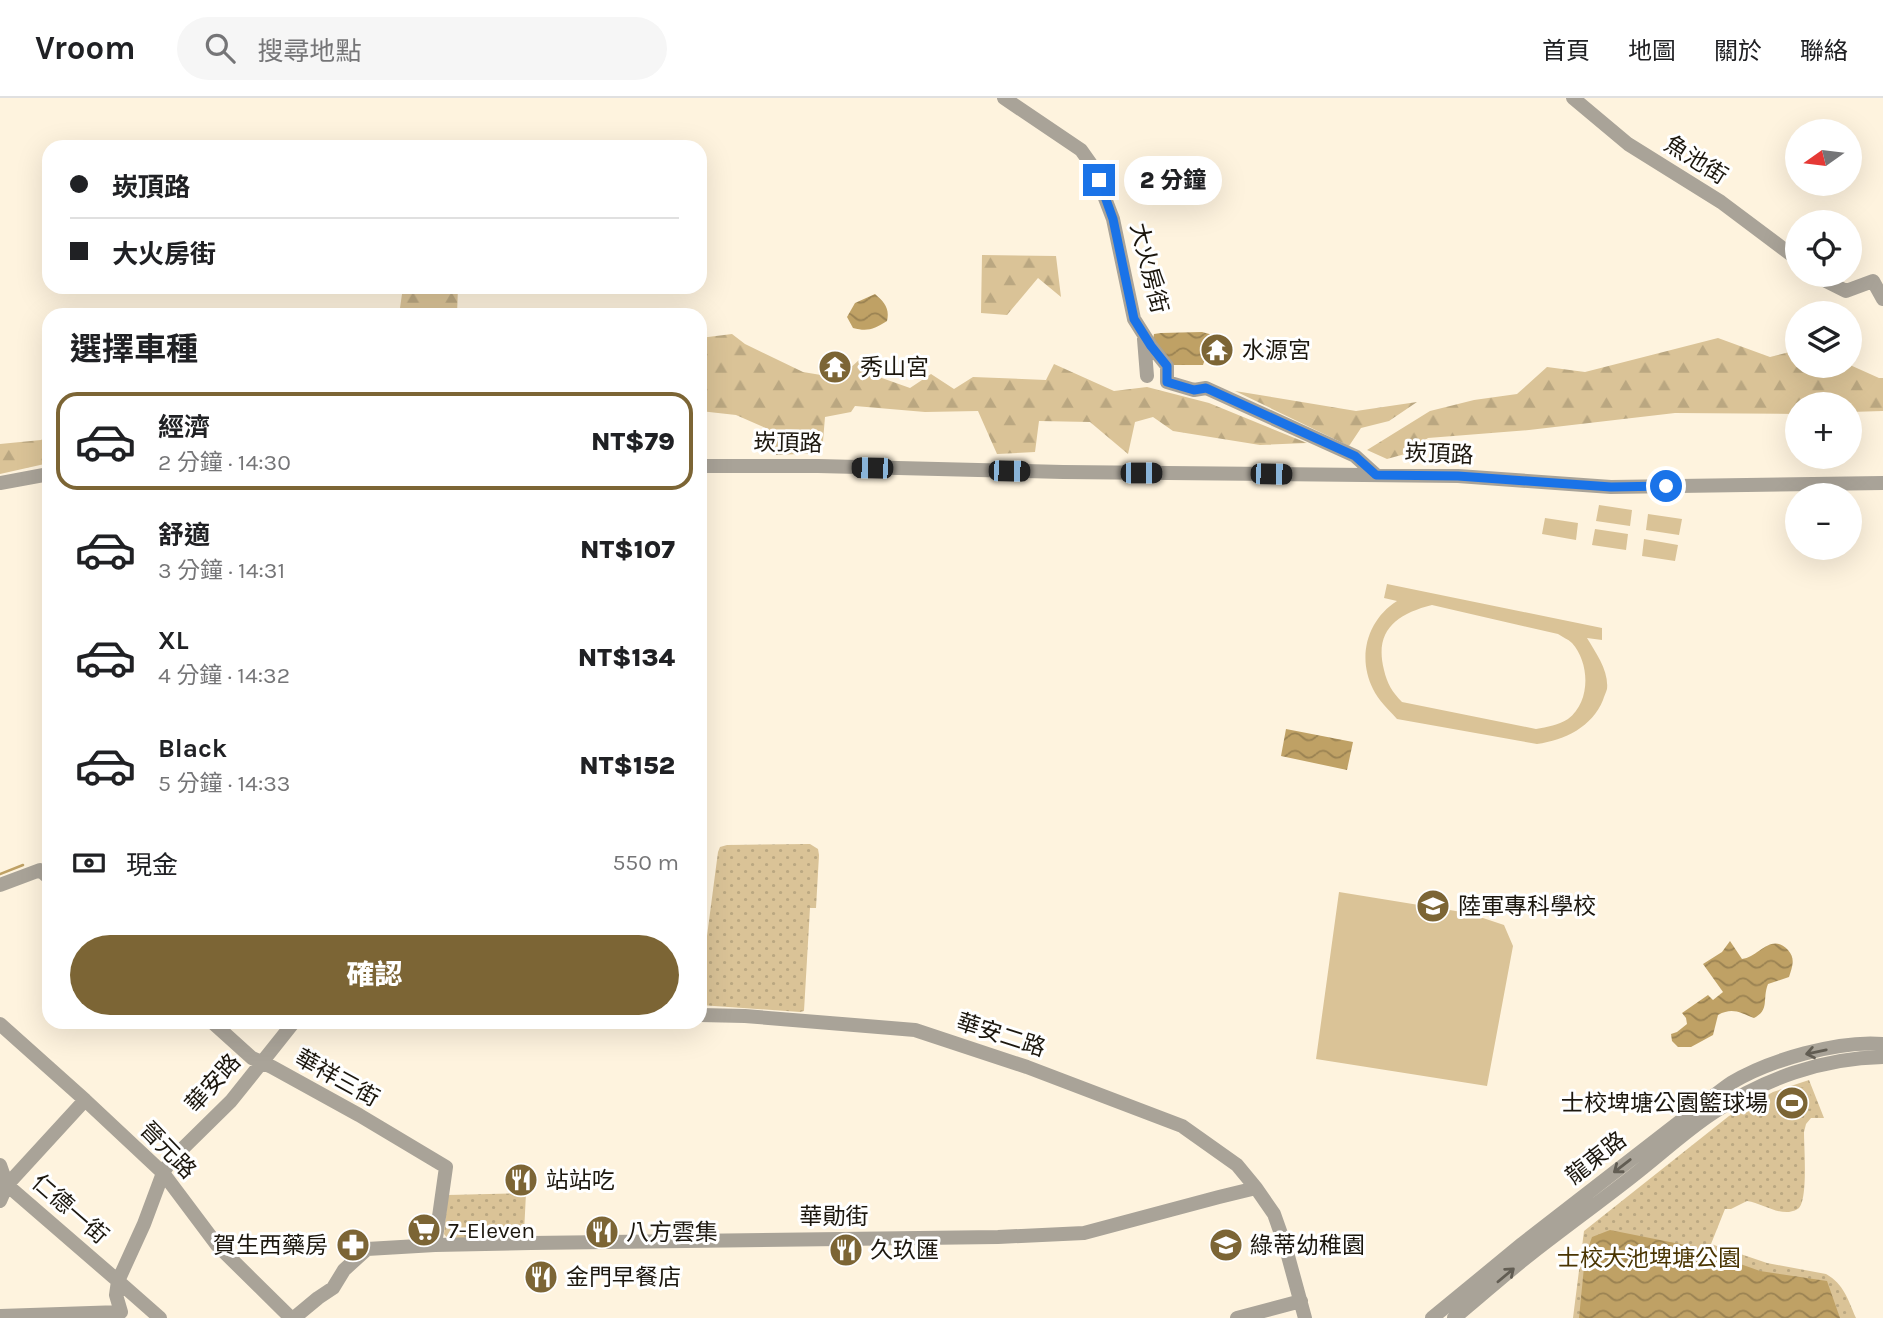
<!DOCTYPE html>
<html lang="zh-TW">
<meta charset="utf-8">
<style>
:root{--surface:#fff;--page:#f6f6f6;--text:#202124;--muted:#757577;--line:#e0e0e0;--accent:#7c6535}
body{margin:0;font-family:Karla,"Noto Sans TC",sans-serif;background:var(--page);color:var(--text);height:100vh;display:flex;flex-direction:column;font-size:26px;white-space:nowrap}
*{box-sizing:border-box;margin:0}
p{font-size:23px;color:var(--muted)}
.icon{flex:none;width:38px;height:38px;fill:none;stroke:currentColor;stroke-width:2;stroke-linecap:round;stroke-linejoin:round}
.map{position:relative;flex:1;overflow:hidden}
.side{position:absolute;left:42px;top:210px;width:665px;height:721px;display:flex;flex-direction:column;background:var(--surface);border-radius:21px;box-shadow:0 7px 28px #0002}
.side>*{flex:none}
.banner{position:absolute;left:42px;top:42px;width:665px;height:154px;border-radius:21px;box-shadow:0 7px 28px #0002;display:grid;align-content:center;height:154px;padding:0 28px;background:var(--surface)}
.needle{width:46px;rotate:256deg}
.buttons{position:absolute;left:1785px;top:21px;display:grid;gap:14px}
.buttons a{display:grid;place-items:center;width:77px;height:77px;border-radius:50%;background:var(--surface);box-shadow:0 7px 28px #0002;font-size:35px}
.end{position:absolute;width:32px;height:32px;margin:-16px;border:9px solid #1a73e8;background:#fff;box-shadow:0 0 0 4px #fff}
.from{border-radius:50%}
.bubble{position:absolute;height:49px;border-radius:24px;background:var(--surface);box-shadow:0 7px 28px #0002;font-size:23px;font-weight:800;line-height:49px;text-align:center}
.car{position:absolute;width:21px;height:42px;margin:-21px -10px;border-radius:9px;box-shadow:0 0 5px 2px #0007;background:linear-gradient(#222 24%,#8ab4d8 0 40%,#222 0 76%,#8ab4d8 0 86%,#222 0)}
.banner b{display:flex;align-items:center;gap:24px;height:66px;font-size:26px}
.banner b+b{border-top:2px solid var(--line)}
.banner i{width:18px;height:18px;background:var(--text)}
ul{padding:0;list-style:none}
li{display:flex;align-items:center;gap:21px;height:98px;margin:0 14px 10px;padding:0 14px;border:4px solid transparent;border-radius:21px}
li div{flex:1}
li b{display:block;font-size:26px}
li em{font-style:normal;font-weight:800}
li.on{border-color:var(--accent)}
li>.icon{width:63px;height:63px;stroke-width:1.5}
h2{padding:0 28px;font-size:32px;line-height:84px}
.pay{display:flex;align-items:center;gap:18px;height:77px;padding:0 28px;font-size:26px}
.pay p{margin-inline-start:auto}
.action{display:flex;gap:14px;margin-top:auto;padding:14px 28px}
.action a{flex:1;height:80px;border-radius:42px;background:var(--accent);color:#fff;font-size:28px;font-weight:800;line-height:80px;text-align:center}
header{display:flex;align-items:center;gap:42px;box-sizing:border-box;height:98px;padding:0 35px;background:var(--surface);border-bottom:2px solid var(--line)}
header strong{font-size:33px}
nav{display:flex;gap:38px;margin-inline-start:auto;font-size:24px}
.search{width:490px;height:63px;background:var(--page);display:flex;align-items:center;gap:18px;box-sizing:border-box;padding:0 24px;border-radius:38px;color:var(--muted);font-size:26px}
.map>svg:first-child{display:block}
.grass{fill:url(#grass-dots)}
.forest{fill:url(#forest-firs)}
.garden{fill:#dac397;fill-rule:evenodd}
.water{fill:url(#water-waves)}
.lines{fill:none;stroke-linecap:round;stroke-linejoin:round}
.stream{stroke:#bfa165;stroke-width:2.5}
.minor{stroke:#a9a398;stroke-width:14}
.oneway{stroke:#625d53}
.route{stroke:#1a73e8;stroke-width:9}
.labels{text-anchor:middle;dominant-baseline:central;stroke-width:6;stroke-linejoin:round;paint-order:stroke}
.street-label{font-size:23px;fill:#1c170e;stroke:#fff}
.poi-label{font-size:23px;fill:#1c170e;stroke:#fff;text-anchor:start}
.park-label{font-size:23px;fill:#4a3502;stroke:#fff}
</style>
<header>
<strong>Vroom</strong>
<div class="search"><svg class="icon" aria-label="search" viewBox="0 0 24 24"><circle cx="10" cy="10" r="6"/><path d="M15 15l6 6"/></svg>搜尋地點</div>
<nav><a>首頁</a><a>地圖</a><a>關於</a><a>聯絡</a></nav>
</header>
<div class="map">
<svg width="1883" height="1220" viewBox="0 0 1883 1220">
<defs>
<pattern id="grass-dots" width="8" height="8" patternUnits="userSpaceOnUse" patternTransform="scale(1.75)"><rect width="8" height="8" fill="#dac397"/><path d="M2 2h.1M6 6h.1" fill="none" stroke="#baa781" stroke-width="1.8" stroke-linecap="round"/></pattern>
<pattern id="forest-firs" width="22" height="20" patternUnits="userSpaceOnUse" patternTransform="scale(1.75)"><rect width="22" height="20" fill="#dac397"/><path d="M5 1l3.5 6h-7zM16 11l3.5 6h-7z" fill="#baa781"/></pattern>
<pattern id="water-waves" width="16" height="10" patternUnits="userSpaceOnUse" patternTransform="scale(1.75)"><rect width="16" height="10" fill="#bfa165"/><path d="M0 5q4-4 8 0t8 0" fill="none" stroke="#9a8252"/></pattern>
</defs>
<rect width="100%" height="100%" fill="#fef3de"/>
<path class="grass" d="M810,746L818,751L819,757L816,810H810L804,913L800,914L700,907V891L718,754L720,749L727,747Z
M1809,982L1824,1020H1811L1806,1026L1804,1034C1804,1049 1808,1100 1799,1110C1797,1112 1793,1113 1789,1114C1774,1115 1761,1105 1747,1103L1731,1111H1725L1711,1146L1767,1165L1826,1176C1844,1186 1848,1202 1856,1220H1573L1584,1133L1729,1018L1773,994Z
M526,1095L524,1135L520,1139L448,1141L444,1136L448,1097Z"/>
<path class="forest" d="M982,157L1056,158L1061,199L1038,180L1007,217L981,215Z
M403,189H458L457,217H399Z
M732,236L745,246L803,274L839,280L859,262L865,274L910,290L931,276L954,291L973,279L1046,282L1054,266L1114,293L1147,289L1209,305L1307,345L1260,347L1173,333L1153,319L1135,324L1128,356L1090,324L1039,323L1035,354L997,356L978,313L925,314L855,308L851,314L825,319L822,355L776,357L770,332L736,317L700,313V240Z
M1718,240L1770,259L1797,252V268L1850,267L1879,280H1883V313L1850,314V306H1797V316L1675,315L1529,332L1428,340L1405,356L1387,361L1367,352L1430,313L1474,302L1517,296L1547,269L1585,274Z
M1235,293L1356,313L1417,304L1389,323L1361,330L1349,348Z
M49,337V365L0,376V346L41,342Z"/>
<path class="garden" d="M1599,407L1632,412L1630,428L1596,423Z
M1648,416L1682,421L1679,437L1646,432Z
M1545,420L1578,425L1576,442L1542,436Z
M1595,431L1628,436L1626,452L1592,447Z
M1644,441L1678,447L1675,463L1642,458Z
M1387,486L1602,530V542L1587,540C1596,555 1609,573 1607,591C1606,595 1604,598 1603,602C1592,629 1565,642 1537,646L1397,621C1389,612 1378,602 1373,591C1357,559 1367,522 1397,503L1384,500ZM1432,507L1558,536C1562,539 1568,541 1572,545C1590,565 1591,604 1568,621C1559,627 1547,629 1536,631L1402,604C1392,594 1387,585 1384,572C1374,533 1396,516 1432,507Z
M1339,794L1468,815L1504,827L1513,848L1487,988L1316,961Z
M1807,988L1815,1009L1777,1022L1770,1001Z"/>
<path class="water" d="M875,196C884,204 890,210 887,223C874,231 868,234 853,230L847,219L855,205Z
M1202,234L1213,237L1203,267H1170L1153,241L1154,236L1161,235Z
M1286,631L1353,644L1347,672L1281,658Z
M1730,843L1742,861C1759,859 1771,834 1788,852C1796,861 1792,869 1789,879L1768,886C1762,901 1770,912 1754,920C1740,915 1733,909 1718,917L1713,937L1691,949H1678L1672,943L1671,936L1677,934L1687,926L1686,920L1682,915L1708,897L1713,902L1723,894L1703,866L1722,854Z
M1610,1132L1690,1148L1760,1173L1827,1183L1840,1220H1579L1585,1159L1592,1139Z"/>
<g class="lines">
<path class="stream" d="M0,776L23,767"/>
<path class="minor" d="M1004,0L1081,52L1093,69L1113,121L1134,221L1151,248L1167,268V284L1194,292L1206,290L1355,358L1376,377
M1573,0L1628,46L1721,104L1797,161
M1818,177L1826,183L1846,193L1873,183L1883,201
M1144,241L1147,278
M700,368H818L1063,374L1458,378L1611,389L1883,385
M0,385L49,376
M0,787L40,772L49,780
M700,917L745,918L915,932L1027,969L1182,1028L1237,1067L1256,1090
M212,924L252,960L272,969L359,1017L446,1069L435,1147
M0,926L85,1002L163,1075L217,1147L291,1220
M0,1067L7,1087L118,1183L116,1197L121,1214
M0,1103L7,1087L85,1002
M0,1218L121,1214
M160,1220L118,1183L144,1126L163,1075L171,1062L231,1003L294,924
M294,1220L318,1200L333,1190L344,1172L367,1151L435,1147L531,1145L998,1139L1084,1135L1219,1099L1256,1090L1274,1116L1285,1147L1305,1220
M1237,1220L1301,1203
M1432,1220L1522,1146L1705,1004C1714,998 1722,991 1731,985C1769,962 1839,942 1883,946
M1454,1220C1480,1199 1505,1176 1532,1155C1564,1130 1597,1106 1629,1081C1658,1059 1684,1034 1713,1015C1763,981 1822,960 1883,959"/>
</g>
<defs><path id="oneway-shaft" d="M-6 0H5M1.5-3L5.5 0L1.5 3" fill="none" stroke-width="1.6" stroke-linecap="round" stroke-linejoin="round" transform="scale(1.75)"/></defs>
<g class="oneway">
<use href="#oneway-shaft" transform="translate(1816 954) rotate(168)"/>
<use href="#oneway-shaft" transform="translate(1622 1068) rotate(142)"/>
<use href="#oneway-shaft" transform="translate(1506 1177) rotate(-40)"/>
</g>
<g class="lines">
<path class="route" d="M1099,82L1113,121L1134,221L1151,248L1167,268V284L1194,292L1206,290L1355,358L1376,377L1458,378L1611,389L1666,388"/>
</g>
<defs>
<symbol id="temple-disc" viewBox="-11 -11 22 22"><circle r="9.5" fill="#7c6535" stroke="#fff"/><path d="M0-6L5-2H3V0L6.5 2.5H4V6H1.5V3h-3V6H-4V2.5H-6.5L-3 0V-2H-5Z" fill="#fff"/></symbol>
<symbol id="university-disc" viewBox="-11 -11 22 22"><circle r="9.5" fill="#7c6535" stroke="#fff"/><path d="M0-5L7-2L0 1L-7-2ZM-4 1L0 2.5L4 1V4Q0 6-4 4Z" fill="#fff"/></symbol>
<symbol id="stadium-disc" viewBox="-11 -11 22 22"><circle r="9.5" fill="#7c6535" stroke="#fff"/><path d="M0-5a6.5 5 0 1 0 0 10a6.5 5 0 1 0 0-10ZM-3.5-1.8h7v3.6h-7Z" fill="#fff"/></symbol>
<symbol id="restaurant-disc" viewBox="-11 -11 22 22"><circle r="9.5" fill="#7c6535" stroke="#fff"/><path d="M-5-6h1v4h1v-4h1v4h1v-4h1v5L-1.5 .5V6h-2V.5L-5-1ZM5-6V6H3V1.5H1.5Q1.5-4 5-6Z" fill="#fff"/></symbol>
<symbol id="supermarket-disc" viewBox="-11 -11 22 22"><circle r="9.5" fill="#7c6535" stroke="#fff"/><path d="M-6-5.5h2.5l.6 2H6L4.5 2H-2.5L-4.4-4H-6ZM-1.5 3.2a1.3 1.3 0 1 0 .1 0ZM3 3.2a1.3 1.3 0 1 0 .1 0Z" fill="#fff"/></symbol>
<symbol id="pharmacy-disc" viewBox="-11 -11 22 22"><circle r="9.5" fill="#7c6535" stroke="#fff"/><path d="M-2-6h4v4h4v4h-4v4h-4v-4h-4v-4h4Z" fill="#fff"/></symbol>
<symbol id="school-disc" viewBox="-11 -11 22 22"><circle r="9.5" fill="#7c6535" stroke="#fff"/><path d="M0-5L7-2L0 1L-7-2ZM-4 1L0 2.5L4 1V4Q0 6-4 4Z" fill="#fff"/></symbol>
</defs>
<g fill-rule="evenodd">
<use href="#temple-disc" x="1198" y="233" width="38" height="38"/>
<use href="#temple-disc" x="816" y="250" width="38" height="38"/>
<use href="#university-disc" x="1414" y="789" width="38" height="38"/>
<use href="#stadium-disc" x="1773" y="986" width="38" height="38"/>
<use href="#restaurant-disc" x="502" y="1063" width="38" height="38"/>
<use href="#supermarket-disc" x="405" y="1113" width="38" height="38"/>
<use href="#restaurant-disc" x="583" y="1115" width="38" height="38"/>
<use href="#pharmacy-disc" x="334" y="1128" width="38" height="38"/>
<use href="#school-disc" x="1207" y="1128" width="38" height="38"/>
<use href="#restaurant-disc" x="827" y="1133" width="38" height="38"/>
<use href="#restaurant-disc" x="522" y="1160" width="38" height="38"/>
</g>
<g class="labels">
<g class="street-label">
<text transform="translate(1696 62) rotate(32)">魚池街</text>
<text transform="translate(1149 170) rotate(76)">大火房街</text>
<text transform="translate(788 345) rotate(1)">崁頂路</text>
<text transform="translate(1439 356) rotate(2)">崁頂路</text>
<text transform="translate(1001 937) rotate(18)">華安二路</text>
<text transform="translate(337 980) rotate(29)">華祥三街</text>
<text transform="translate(213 985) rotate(-48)">華安路</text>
<text transform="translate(168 1052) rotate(46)">晉元路</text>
<text transform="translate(1596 1060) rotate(-38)">龍東路</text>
<text transform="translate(70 1111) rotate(41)">仁德一街</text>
<text x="834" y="1118">華勛街</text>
</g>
<g class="poi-label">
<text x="1242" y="252">水源宮</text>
<text x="860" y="269">秀山宮</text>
<text x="1458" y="808">陸軍專科學校</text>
<text x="1768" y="1005" text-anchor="end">士校埤塘公園籃球場</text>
<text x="546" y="1082">站站吃</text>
<text x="448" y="1132">7-Eleven</text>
<text x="626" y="1134">八方雲集</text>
<text x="328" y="1147" text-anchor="end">賀生西藥房</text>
<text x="1250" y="1147">綠蒂幼稚園</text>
<text x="870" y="1152">久玖匯</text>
<text x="566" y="1179">金門早餐店</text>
</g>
<g class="park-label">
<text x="1649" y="1160">士校大池埤塘公園</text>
</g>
</g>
</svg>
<div class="buttons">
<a><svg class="needle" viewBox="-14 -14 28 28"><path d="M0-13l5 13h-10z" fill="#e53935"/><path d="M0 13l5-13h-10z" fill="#757577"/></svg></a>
<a><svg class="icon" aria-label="locate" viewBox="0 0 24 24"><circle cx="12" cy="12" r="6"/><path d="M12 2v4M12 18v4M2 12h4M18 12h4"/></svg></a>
<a><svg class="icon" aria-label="layers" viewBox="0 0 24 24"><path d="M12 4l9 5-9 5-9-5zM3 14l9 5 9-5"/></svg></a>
<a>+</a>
<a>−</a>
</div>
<i class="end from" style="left:1666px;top:388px"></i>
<i class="end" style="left:1099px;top:82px"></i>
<div class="bubble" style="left:1124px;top:58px;width:98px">2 分鐘</div>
<i class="car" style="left:872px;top:370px;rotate:271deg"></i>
<i class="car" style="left:1009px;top:373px;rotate:91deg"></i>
<i class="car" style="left:1141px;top:375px;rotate:90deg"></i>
<i class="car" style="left:1271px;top:376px;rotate:91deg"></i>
<div class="banner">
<b><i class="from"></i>崁頂路</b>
<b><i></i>大火房街</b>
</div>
<section class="side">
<h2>選擇車種</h2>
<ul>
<li class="on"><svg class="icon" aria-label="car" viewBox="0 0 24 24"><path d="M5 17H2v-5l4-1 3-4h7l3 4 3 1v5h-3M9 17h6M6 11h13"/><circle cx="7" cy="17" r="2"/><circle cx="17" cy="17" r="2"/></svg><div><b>經濟</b><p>2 分鐘 · 14:30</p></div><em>NT$79</em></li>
<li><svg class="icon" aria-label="car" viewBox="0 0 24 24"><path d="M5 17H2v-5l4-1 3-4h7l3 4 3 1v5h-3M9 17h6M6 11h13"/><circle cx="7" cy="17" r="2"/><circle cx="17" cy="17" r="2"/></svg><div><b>舒適</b><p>3 分鐘 · 14:31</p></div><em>NT$107</em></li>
<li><svg class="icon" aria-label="car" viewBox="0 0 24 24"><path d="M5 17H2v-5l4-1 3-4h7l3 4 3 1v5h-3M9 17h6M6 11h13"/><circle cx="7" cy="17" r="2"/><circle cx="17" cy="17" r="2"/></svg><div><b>XL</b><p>4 分鐘 · 14:32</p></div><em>NT$134</em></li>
<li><svg class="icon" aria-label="car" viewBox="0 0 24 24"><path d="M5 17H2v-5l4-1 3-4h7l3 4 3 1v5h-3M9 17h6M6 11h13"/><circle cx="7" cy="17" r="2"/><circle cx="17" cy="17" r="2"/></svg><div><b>Black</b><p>5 分鐘 · 14:33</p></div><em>NT$152</em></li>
</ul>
<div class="pay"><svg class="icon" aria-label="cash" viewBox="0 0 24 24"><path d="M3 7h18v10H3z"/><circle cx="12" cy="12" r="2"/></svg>現金<p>550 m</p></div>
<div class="action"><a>確認</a></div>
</section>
</div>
